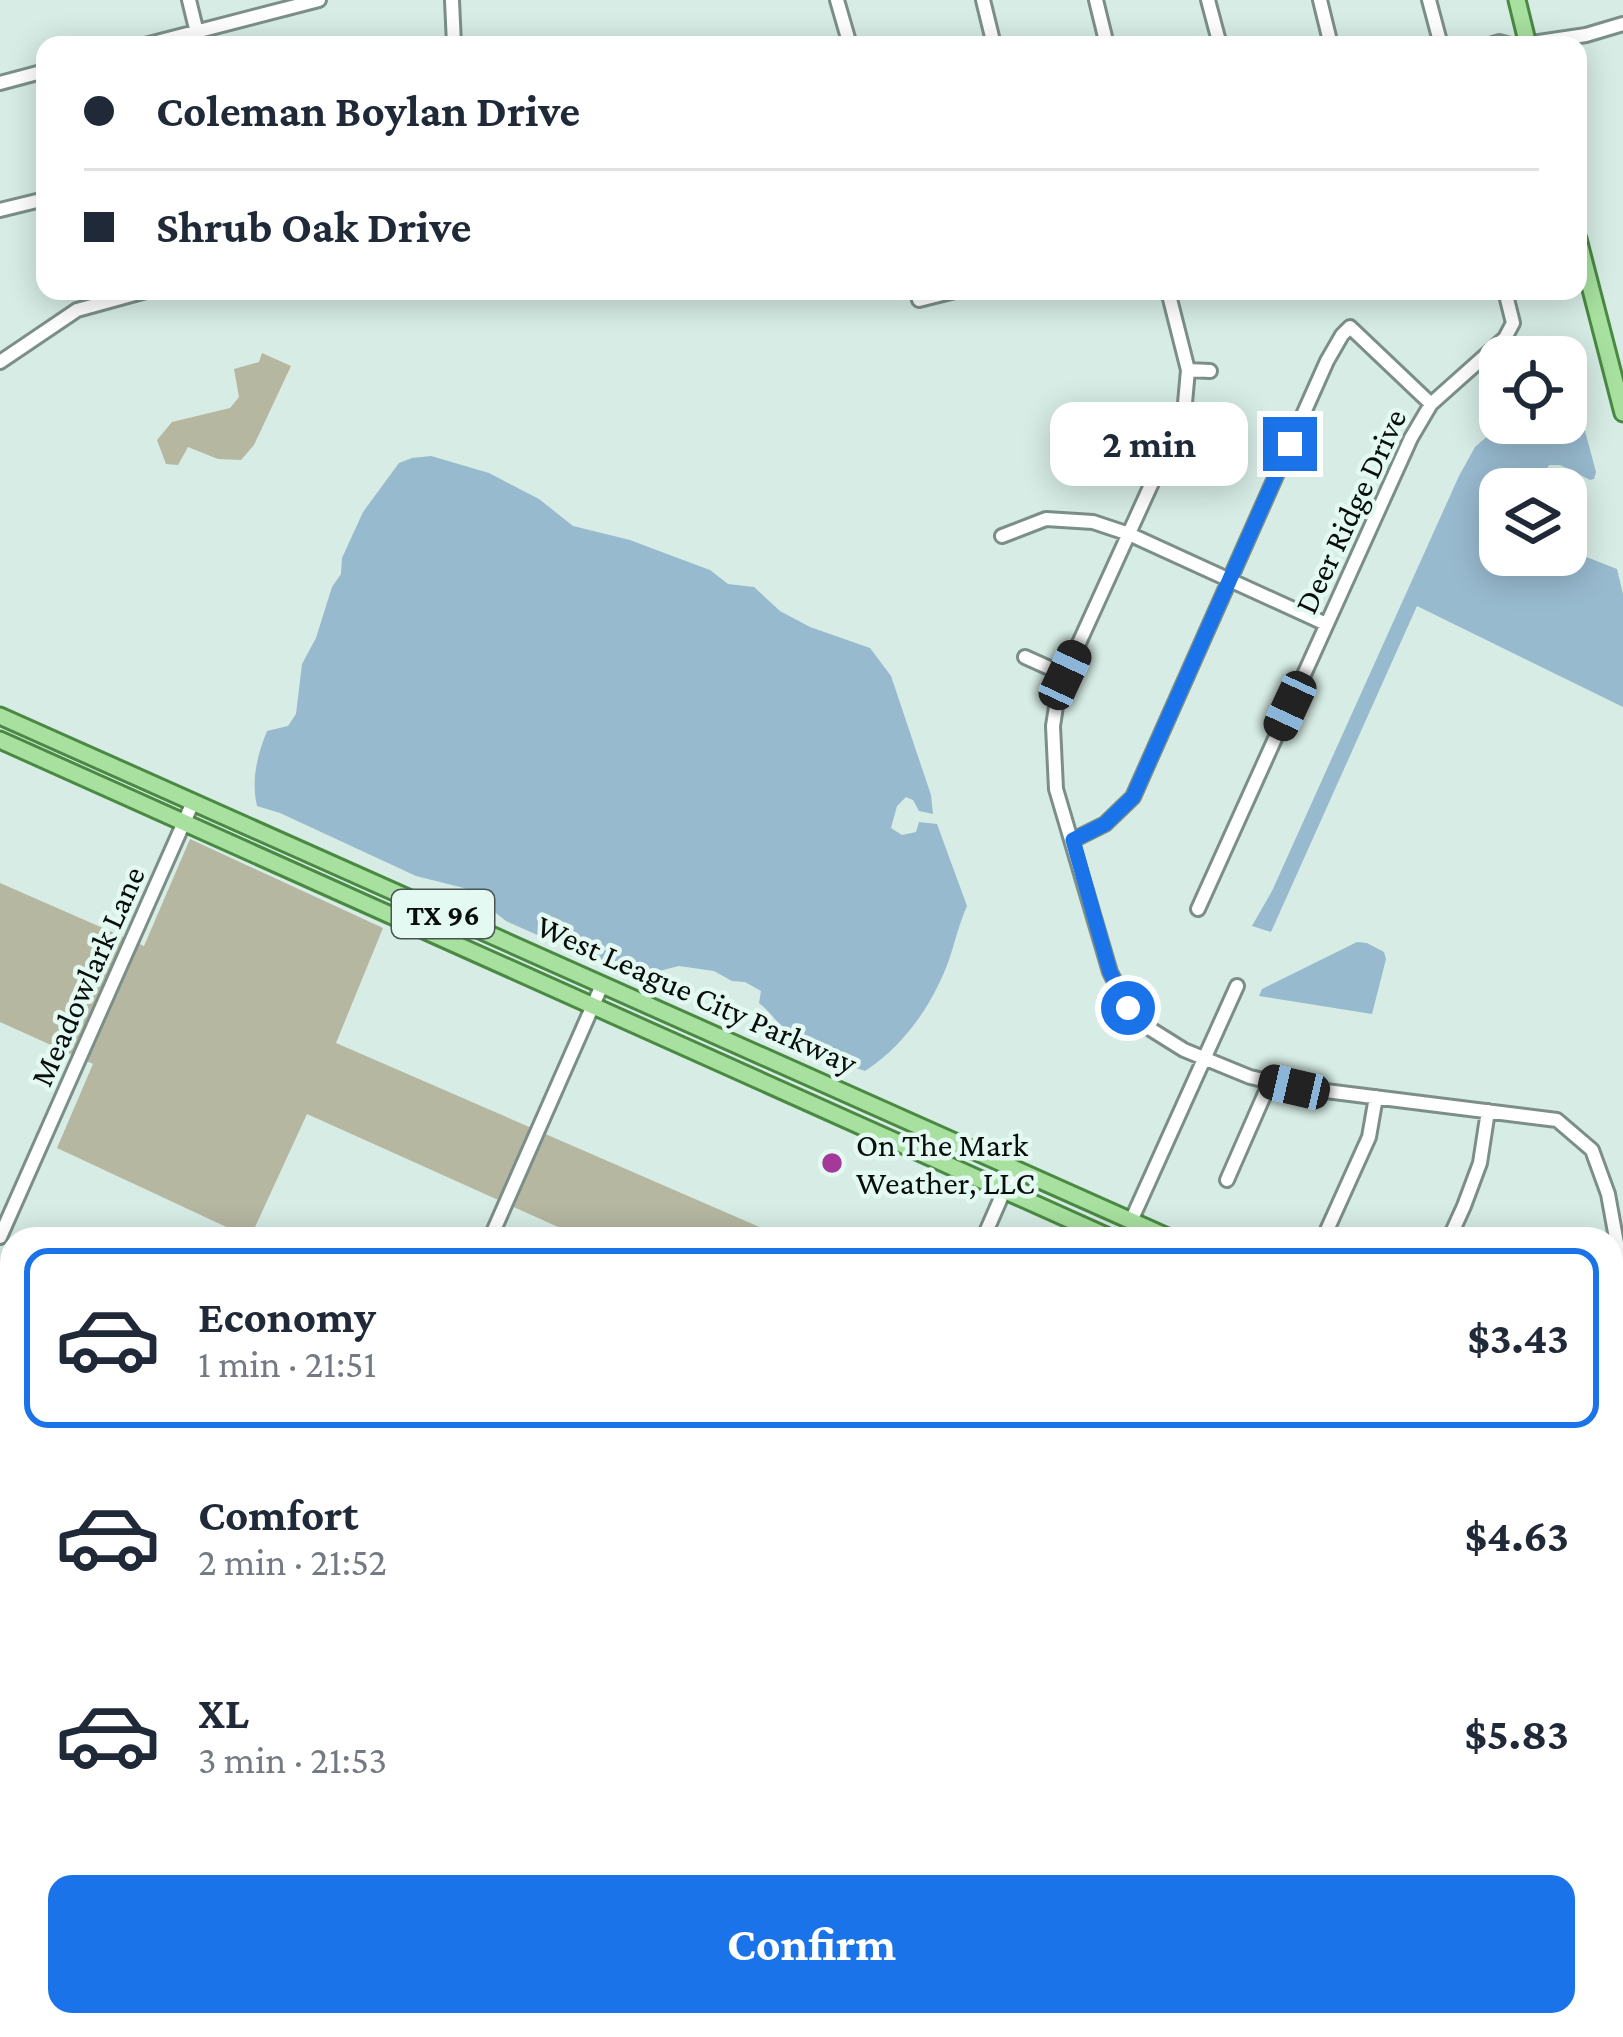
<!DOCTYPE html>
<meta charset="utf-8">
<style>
:root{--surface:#fff;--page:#f6f6f7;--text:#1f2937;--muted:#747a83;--line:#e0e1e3;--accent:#1a73e8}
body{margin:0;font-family:"Crimson Pro",serif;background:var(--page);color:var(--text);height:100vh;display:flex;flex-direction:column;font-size:45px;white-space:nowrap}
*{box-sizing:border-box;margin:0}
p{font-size:39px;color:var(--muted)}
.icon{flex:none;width:66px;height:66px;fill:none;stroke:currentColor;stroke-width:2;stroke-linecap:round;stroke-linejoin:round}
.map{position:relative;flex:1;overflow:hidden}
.side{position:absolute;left:0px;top:1227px;width:1623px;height:810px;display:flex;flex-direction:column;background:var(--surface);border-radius:36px 36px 0 0;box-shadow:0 6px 30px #0003}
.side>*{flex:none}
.top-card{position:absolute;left:36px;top:36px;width:1551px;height:264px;border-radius:24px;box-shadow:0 6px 30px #0003;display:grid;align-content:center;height:264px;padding:0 48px;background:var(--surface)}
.tools{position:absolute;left:1479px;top:336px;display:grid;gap:24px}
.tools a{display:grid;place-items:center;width:108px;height:108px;border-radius:24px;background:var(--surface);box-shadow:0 6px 30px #0003;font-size:60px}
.end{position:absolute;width:54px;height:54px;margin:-27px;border:15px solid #1a73e8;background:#fff;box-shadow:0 0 0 6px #fff}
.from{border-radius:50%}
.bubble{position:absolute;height:84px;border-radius:24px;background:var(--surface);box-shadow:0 6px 30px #0003;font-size:39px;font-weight:700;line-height:84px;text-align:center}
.car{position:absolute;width:36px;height:72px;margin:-36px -18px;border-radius:15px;box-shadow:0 0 9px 3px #0007;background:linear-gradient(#222 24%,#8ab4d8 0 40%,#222 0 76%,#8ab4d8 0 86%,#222 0)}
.top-card b{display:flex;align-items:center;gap:42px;height:114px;font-size:45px}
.top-card b+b{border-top:3px solid var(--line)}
.top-card i{width:30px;height:30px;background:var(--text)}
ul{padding:21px 0 0;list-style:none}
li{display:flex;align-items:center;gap:36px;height:180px;margin:0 24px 18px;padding:0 24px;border:6px solid transparent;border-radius:24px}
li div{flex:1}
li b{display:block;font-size:45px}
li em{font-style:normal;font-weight:700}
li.on{border-color:var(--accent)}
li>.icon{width:108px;height:108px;stroke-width:1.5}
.cta{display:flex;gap:24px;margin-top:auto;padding:24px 48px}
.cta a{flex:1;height:138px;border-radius:24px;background:var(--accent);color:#fff;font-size:48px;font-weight:700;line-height:138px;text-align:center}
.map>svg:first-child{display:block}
.green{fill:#b6b7a1}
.forest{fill:#acad8b}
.water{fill:#98bacf}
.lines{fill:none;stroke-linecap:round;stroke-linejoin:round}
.river{stroke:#98bacf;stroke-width:16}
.minor-casing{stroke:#7b8f88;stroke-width:18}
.major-casing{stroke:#498942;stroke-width:21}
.minor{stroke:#fff;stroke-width:12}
.major{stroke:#a7e09f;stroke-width:15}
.route{stroke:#1a73e8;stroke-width:15}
.poi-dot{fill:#a4399a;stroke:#e3f9f1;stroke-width:4.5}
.labels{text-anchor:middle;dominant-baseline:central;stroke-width:9;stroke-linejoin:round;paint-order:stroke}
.shield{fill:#e3f9f1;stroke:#495451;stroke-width:3}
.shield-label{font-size:30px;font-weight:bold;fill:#070e0c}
.street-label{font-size:33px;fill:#070e0c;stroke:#e3f9f1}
.poi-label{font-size:33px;fill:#070e0c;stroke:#e3f9f1;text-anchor:start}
</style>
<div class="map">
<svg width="1623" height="2037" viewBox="0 0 1623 2037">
<rect width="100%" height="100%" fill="#d6ece4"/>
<path class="green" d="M262,353L291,366L254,445L241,460L218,459L188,447L178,465L166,464L157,440L172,422L230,408L239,397L234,369L259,362Z
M190,839L383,928L336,1043L787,1239H585L307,1114L250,1238L57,1148L93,1064L0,1022V883L144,946Z
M1623,1327V1489L1611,1491V1330Z"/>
<path class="forest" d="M1129,2025H1301L1304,2037H1124Z"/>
<path class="water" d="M1568,368L1596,472L1594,479L1590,480L1560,465H1549L1535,489H1500V555H1566V549L1617,569L1623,594V707L1417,606L1271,932L1252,926L1272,891L1459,476L1475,447L1502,423H1566V370Z
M431,456L489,473L539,499L573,526L630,540L667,554L710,570L728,584L754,587L780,611L810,627L870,648L891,676L931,795L933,814L919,811L913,800L906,797L897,806L891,828L902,835L916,832L919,822L937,824L967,906C959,924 955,942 949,960C933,1004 904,1046 865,1071C843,1064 803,1047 786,1031C776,1021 770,1012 759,1003L761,991L745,982L732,981L714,971L679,966L651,973L626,974L506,921L464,888L416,876L280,813L257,806C251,780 257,756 267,731L288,726L296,714L302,664L316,638L332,587L341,574L342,558L363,512L399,463L412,458Z
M1357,942L1367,943L1384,952L1386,959L1372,1014L1259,996L1262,989Z"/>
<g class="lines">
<path class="river" d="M1365,2025L1369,2037"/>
<defs>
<path id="minor" d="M189,0L200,45
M452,0L454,45
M837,0L850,45
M983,0L994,45
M1096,0L1107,45
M1208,0L1220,45
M1320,0L1331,45
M1429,0L1441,45
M145,45L319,0
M1489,45L1499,42L1510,45
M1518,45L1586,35L1623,24
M0,83L45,71
M0,210L45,199
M917,291L919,300L955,291
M1168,291L1188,370L1185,403L1176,430L1059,687L1053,726L1056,789L1110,972L1128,1008L1152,1030L1184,1050L1250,1077L1294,1087L1557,1120L1592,1150L1608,1194L1620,1260L1611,1264
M0,362L77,310L146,291
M1188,370L1210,371
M1002,536L1046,519L1093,522L1129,534L1326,624
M1025,657L1065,675
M1073,840L1105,824L1133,797L1327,361L1342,335L1350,327L1431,404
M1198,909L1411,438L1431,404L1505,338L1513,323L1505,291
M1227,1180L1270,1082
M1131,1221L1237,986
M0,1237L193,802
M490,1239L602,985
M983,1239L1014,1168
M1323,1239L1369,1137L1376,1097
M1449,1239L1464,1206L1480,1163L1488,1111
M1611,1511L1623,1554
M0,1881L12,1886
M1611,1967L1623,1964
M0,2022L12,1995
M143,2025L170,2037
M325,2025L352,2037
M1018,2025L1045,2037
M1461,2025L1464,2037
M1601,2025L1604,2037
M630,2037L635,2025
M1116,2037L1121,2025"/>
<path id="major" d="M1517,0L1528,45
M1578,239L1623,413
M0,716L1172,1239
M0,740L1113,1239
M1611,1381H1623
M1611,1440L1623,1442"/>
</defs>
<use href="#minor" class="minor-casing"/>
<use href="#major" class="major-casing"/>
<use href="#minor" class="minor"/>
<use href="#major" class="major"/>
</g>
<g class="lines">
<path class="route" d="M1128,1008L1110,972L1073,840L1105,824L1133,797L1290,444"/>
</g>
<circle class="poi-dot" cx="832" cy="1163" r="12"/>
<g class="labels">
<rect class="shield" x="392" y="890" width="102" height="48" rx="9"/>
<g class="shield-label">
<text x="443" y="914">TX 96</text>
</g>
<g class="street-label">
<text transform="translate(1350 511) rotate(-65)">Deer Ridge Drive</text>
<text transform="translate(87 976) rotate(-66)">Meadowlark Lane</text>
<text transform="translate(697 994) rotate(24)">West League City Parkway</text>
</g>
<g class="poi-label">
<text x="856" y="1144">On The Mark<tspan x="856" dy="38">Weather, LLC</tspan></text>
</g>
</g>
</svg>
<div class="tools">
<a><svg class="icon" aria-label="locate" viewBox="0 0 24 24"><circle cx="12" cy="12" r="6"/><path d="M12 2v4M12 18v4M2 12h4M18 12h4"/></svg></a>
<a><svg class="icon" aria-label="layers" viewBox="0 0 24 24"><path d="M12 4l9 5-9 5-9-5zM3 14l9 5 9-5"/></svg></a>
</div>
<i class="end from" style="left:1128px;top:1008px"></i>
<i class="end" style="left:1290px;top:444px"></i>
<div class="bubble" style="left:1050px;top:402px;width:198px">2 min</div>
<i class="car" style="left:1065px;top:675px;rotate:25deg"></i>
<i class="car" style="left:1290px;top:706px;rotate:205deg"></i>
<i class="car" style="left:1294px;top:1087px;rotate:283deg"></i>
<div class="top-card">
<b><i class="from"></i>Coleman Boylan Drive</b>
<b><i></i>Shrub Oak Drive</b>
</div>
<section class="side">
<ul>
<li class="on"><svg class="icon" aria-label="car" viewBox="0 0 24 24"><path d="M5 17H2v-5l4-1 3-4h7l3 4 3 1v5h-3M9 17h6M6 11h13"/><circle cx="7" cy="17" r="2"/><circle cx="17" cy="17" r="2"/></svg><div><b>Economy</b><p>1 min · 21:51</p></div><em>$3.43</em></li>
<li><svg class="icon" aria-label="car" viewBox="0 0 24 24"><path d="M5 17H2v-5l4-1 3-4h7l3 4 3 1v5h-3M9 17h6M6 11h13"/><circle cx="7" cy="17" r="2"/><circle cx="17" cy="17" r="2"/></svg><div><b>Comfort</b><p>2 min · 21:52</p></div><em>$4.63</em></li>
<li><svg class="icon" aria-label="car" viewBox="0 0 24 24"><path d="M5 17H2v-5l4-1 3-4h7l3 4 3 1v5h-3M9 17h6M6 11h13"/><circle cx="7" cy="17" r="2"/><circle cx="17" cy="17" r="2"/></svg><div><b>XL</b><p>3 min · 21:53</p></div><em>$5.83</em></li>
</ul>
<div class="cta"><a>Confirm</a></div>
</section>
</div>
